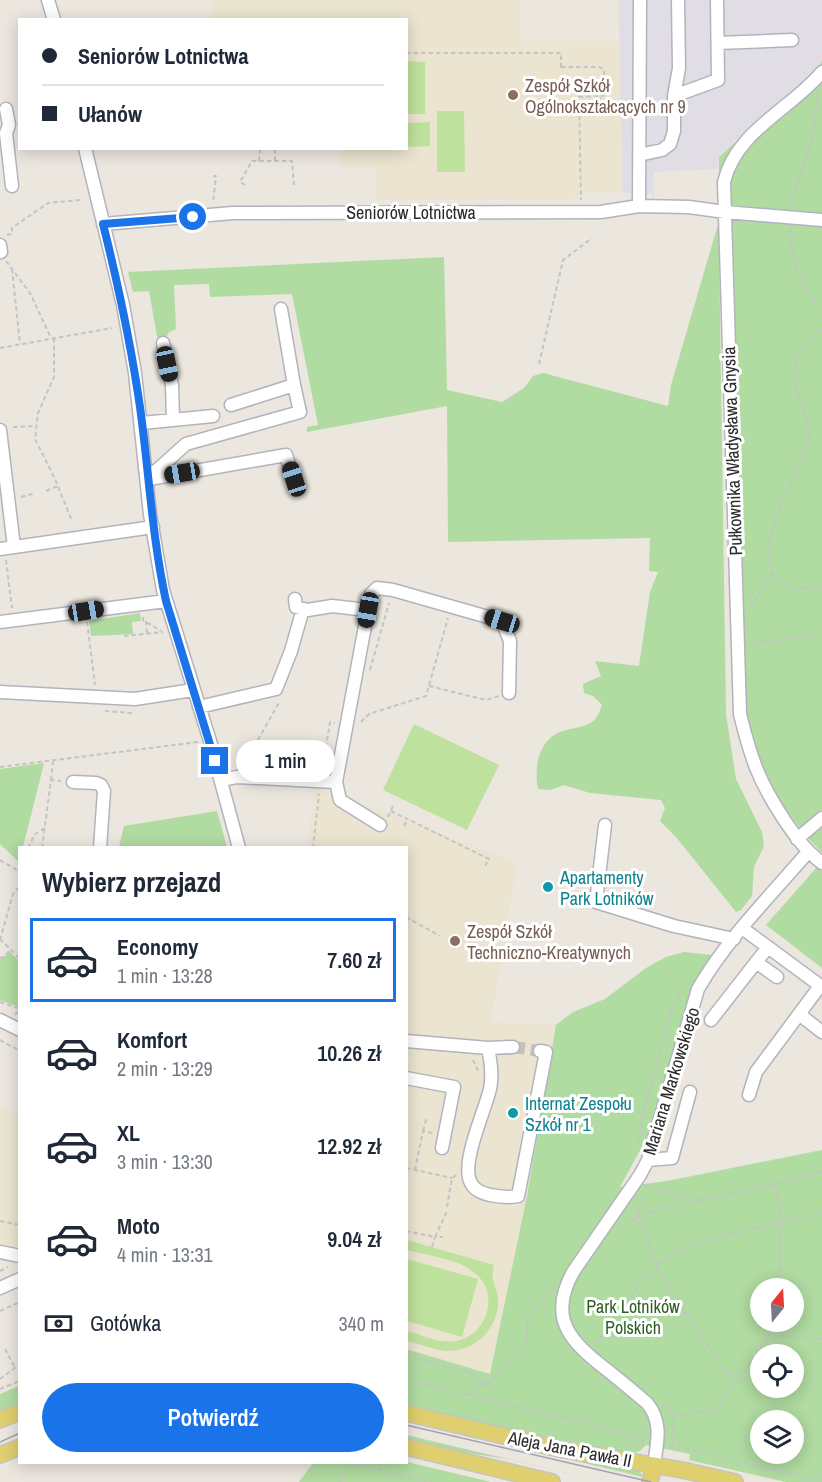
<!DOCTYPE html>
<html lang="pl">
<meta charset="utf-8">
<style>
:root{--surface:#fff;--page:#f6f6f7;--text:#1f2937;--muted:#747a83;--line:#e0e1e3;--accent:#1a73e8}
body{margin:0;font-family:"Archivo Narrow",sans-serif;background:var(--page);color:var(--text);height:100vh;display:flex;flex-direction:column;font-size:22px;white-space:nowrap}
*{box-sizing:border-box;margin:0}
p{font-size:20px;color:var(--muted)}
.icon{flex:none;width:33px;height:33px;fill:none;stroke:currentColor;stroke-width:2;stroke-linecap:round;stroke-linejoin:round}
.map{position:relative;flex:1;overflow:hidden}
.drawer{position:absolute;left:18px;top:846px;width:390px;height:618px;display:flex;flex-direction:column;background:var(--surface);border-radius:0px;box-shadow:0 3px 15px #0003}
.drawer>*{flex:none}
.guide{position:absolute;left:18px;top:18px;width:390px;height:132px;border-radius:0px;box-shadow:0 3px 15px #0003;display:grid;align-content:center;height:132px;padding:0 24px;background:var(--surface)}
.needle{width:39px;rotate:18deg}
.controls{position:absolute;left:750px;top:1278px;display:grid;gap:12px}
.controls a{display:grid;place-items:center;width:54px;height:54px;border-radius:50%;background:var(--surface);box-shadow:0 3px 15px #0003;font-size:30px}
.end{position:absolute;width:27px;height:27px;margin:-14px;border:8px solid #1a73e8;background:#fff;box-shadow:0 0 0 3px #fff}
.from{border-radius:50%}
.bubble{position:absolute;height:42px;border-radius:21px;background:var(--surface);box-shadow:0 3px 15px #0003;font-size:20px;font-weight:600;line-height:42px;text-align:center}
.car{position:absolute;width:18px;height:36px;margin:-18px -9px;border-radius:8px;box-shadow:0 0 4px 2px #0007;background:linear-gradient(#222 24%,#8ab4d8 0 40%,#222 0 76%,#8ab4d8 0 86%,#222 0)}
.guide b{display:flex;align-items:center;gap:21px;height:57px;font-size:22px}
.guide b+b{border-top:2px solid var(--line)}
.guide i{width:15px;height:15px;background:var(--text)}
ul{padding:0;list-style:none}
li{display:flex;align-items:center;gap:18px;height:84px;margin:0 12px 9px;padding:0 12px;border:3px solid transparent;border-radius:0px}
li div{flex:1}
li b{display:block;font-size:22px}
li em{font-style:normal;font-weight:600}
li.active{border-color:var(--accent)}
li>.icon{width:54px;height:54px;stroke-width:1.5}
h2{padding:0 24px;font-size:27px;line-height:72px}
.pay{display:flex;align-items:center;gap:15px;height:66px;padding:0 24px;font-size:22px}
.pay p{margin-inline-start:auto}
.primary-button{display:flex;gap:12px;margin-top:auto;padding:12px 24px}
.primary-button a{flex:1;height:69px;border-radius:36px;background:var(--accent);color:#fff;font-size:24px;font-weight:600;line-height:69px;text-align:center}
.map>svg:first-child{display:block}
.industrial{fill:#e0dee4}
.education{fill:#eae4d0}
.green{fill:#b0dba1;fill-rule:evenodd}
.pitch{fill:#bfe19e}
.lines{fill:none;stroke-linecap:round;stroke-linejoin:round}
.minor-tunnel{stroke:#c5c1ba;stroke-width:12;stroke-dasharray:12 6;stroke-linecap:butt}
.minor-casing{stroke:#b2b3bd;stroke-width:15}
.major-casing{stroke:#c4c4c4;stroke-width:18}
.path{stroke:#c4c4c4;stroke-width:2;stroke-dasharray:4.5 3;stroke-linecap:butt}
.minor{stroke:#fff;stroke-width:12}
.major{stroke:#e0cf6e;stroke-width:15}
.tram{stroke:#a2a3b2;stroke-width:1.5}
.route{stroke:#1a73e8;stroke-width:8}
.education-dot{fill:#8d6e63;stroke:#fff;stroke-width:2}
.culture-dot{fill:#0f9aa8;stroke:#fff;stroke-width:2}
.labels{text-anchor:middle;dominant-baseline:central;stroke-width:6;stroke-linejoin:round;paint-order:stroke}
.education-label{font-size:18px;fill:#785e54;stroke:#fff;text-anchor:start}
.street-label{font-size:18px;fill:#2b2b2b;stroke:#fff}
.culture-label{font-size:18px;fill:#0d838f;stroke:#fff;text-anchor:start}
.park-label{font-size:18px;fill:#2b5f23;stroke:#fff}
</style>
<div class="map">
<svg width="822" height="1482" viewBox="0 0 822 1482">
<rect width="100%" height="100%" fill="#ebe6de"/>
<path class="industrial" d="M619,0H822V60L819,67L719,156L718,169L654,172V199L652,194L620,193L622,191Z"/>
<path class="education" d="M212,0H521V41H619L622,191L579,193V199L375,200V166L342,167L341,149L406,148V20H212Z
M314,786L517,863L491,1022L556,1025L527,1196L490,1374L407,1349L406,848H308Z
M0,1106L19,1116V1250L0,1246Z"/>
<path class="green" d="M822,60V853C800,829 780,805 766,775L764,776L745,713L719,246L726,714L736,779L762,832L764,846L754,867L752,896L741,910L736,912L676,837L660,821L665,808L661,800L590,793L564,785L550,790L538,789C534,767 538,741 560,732C572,727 587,729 596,718C599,715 600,709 602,705L593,696L584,693L583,684L601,676L595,661L639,666L650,592L658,572L649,571L650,538L448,542L447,406L307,432V427L318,425L292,294L210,297L209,284L174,285L176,329L169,332L165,340L158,341L149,291L133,292L128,272L444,257L447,390L502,402L524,388L533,376L543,373L668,406L671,385L719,221V157L819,67Z
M140,613L141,621L132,622L133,634L91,636L89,621Z
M44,763L23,847L20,848L19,862L0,844V769Z
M217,811L227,847H119L124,826Z
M817,867L822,871V968L766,925Z
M10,952L19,961V1007L0,1000V960Z
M684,952L712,955L694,983L651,1130L620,1187L667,1181L822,1150V1482H786L689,1460L690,1454L646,1445L640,1451L632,1453L531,1435L407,1406L406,1349L490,1374L527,1196L556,1025L573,1012L605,999L646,968L666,957ZM760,1288H794V1322H760ZM760,1354H794V1388H760ZM760,1420H794V1454H760Z
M19,1386V1404L0,1412V1394Z
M407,1420L639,1470L643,1477L407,1421Z
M406,1435L606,1482L507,1459L440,1449L407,1440Z
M407,1462L491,1482H299L313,1463Z"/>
<path class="pitch" d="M407,61L425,62V114H407Z
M437,111H464L465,172H437Z
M430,122V146L407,147V123Z
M414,724L499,765L467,830L383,790Z
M407,1240L494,1265C489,1284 499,1287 498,1305C496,1331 473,1352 447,1351C434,1350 420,1344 407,1341V1331C422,1335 440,1344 456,1341C489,1335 501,1290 472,1271C457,1259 426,1255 407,1250Z
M407,1259L478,1279L462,1337L407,1321Z"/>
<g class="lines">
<path class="minor-tunnel" d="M513,1047L540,1051"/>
<defs>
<path id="minor" d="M48,0L54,20
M718,43L792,40
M822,72C791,109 736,131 724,182L740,714C751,759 759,782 785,821C796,837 806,851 822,863
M674,96L718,80L717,0
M6,109L9,125L6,133L12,186
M85,148L123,305L135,373L150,514L163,590L210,741L239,848
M639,155L662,150L670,144L674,131V96L679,68L678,0
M639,206L640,0
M103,224L233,213L601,212L639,206L689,207L725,212L822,220
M0,245L1,252
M281,309L294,385
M163,343L172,385L173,420
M142,423L213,416
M0,430L14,547
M147,479L186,444L300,412L294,385L231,405
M149,479L286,455L294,479
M0,549L153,527
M295,599L296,607L308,610L332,606L367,610
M0,622L166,601
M0,692L135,699L193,690
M199,707L276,689L291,651L303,609
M221,780L237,777L336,782L371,594L377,588L393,590L502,621L510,641L509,693
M73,782L96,783L101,785L104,791L100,848
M336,782L340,800L380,825
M605,825L596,902L674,926L734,939
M797,839L822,818
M742,928L822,987
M756,962L777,977
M799,1014L822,1032
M0,1020L20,1030
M711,1020L768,947
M406,1041L488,1048C491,1062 493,1075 490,1089C485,1111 460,1164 471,1183C475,1191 483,1193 490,1195C500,1197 508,1198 518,1196L546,1052L540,1051
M488,1048L513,1047
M406,1078L454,1087L442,1148
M749,1095L756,1072L820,986
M648,1160L672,1158L690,1092
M0,1252L20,1256
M0,1288L20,1279
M654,1465C657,1443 663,1422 647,1403C634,1392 621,1381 607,1370C571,1342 547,1319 573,1272L640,1175L648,1160L698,989C727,939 770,896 808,852"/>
<path id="major" d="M406,1413L559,1449L682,1470L735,1482
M0,1420L20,1412
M406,1447L552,1482
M0,1455L20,1447
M650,1482L654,1465"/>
</defs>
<use href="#minor" class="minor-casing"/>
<use href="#major" class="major-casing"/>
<path class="path" d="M406,53H561V70
M561,67H600L604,70V94L603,96L579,97L581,200
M600,97V110
M259,161L260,148
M275,161V148
M213,176H216L213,203
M245,185L240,182L252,161H292L294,185
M791,205L813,136L818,92
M789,229C791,259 801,288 822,311
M7,235L12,234V228L48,203L80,200
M6,261L30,293L51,338
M12,269L20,344
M822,330C813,335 807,341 802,350C781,385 810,403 809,437L770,535L767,554L773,573L783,583L795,588L822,589
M54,338V377L38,413L35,439L55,479L72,521
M0,348L112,328
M539,364L563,260L592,238
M13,427L37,426
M46,491L58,486
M21,497L35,493
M6,560L12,608
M750,608L773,573
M143,617V620L161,631
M146,621L147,634
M87,622L95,685
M124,636L163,632
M749,644L822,634
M370,670L389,603
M429,686L486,700L499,696
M105,711L132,713L134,710
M361,722L369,714L426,696L448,618
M243,766L280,701
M0,767L198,742
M322,770L330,722L335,723
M51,780L53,762
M391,811L489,859L485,866
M388,817L393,806
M404,826L407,820
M28,848L35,834L45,828
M42,848L51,780L61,781
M313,848L319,794
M0,860L20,872
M406,917L440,936
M0,939L20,959
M0,940L13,894L20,886
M0,959L11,950
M0,1002L18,1008
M15,1015L20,1009
M0,1040L20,1051
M473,1060L478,1071
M423,1131L426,1120L424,1119
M639,1142L641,1121L673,1005L685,985
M406,1168L452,1178
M415,1170L423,1131L433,1133
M774,1183L782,1222
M646,1186L701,1200
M447,1207L452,1178L458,1174
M0,1221L20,1225
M778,1224L780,1241L779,1288
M619,1227L637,1218L643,1194
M406,1231L435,1237L447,1211
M432,1247L435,1237H443
M659,1265L637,1218L644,1214L822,1172
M656,1268L725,1371L731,1390
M0,1271L8,1267
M0,1311L20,1302
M775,1325L782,1335
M766,1341L783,1336L822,1339
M595,1345C622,1311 653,1256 695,1242L822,1213
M5,1349L14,1366
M406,1354L473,1374L487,1384
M727,1373L741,1377
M0,1379L20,1364
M406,1380L578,1421L644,1439
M0,1389L20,1381
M469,1396L492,1379L527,1341V1318L553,1287
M663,1404L673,1416L672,1445
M673,1416L714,1410L719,1408L765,1341L776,1322
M670,1445L822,1481
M626,1446L646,1440
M370,1462L388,1466L389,1462
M349,1463L431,1482
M340,1482L349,1463"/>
<use href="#minor" class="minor"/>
<use href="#major" class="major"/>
<path class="tram" d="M406,1425L651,1482
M0,1442L20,1433"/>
</g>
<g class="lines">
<path class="route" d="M193,217L103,224C118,284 131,345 140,407C149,472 152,537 166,601L215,761"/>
</g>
<g class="education-dot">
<circle cx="513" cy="95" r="6"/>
<circle cx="455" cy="941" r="6"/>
</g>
<g class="culture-dot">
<circle cx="548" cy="887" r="6"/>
<circle cx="513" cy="1113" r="6"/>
</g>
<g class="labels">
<g class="education-label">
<text x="525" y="85">Zespół Szkół<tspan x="525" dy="21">Ogólnokształcących nr 9</tspan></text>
<text x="467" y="931">Zespół Szkół<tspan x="467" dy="21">Techniczno-Kreatywnych</tspan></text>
</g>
<g class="street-label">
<text x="411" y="212">Seniorów Lotnictwa</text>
<text transform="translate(732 451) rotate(-92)">Pułkownika Władysława Gnysia</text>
<text transform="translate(671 1081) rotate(-73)">Mariana Markowskiego</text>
<text transform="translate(570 1449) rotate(11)">Aleja Jana Pawła II</text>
</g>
<g class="culture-label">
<text x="560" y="877">Apartamenty<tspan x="560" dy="21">Park Lotników</tspan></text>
<text x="525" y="1103">Internat Zespołu<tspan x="525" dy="21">Szkół nr 1</tspan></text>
</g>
<g class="park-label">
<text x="633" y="1306">Park Lotników<tspan x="633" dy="21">Polskich</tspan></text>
</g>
</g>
</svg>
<div class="controls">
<a><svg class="needle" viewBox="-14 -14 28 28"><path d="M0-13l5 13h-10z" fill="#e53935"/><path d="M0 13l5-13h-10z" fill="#747a83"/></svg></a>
<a><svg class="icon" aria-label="locate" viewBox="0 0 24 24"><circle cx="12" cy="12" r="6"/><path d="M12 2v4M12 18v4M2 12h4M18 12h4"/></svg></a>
<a><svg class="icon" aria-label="layers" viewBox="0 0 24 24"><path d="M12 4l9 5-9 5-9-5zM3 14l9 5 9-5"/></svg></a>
</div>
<i class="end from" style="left:193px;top:217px"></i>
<i class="end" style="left:215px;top:761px"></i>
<div class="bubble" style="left:236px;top:740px;width:99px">1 min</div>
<i class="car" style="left:167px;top:364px;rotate:168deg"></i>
<i class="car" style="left:182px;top:473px;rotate:260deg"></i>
<i class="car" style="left:294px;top:479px;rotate:342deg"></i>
<i class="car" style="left:368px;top:610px;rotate:190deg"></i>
<i class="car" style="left:86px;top:611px;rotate:81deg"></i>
<i class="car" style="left:502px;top:621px;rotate:287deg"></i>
<div class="guide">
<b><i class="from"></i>Seniorów Lotnictwa</b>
<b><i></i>Ułanów</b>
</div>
<section class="drawer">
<h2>Wybierz przejazd</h2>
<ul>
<li class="active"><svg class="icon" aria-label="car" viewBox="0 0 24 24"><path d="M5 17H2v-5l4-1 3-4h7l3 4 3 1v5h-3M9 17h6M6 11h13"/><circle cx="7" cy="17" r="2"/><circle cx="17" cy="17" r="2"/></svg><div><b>Economy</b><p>1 min · 13:28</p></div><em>7.60 zł</em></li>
<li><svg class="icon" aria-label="car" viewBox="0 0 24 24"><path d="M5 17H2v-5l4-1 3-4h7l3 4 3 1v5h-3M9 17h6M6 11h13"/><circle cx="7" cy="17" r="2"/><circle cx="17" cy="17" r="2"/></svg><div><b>Komfort</b><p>2 min · 13:29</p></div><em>10.26 zł</em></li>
<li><svg class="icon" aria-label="car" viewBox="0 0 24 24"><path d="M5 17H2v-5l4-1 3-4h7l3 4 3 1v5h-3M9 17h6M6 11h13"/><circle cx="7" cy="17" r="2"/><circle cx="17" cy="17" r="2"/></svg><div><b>XL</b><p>3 min · 13:30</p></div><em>12.92 zł</em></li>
<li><svg class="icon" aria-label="car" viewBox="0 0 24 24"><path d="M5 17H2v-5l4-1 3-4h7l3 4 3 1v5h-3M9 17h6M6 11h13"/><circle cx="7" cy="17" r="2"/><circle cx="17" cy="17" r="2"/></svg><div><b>Moto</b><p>4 min · 13:31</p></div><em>9.04 zł</em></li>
</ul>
<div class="pay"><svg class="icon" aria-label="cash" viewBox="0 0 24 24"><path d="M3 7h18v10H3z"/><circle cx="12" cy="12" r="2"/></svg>Gotówka<p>340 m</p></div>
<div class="primary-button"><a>Potwierdź</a></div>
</section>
</div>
